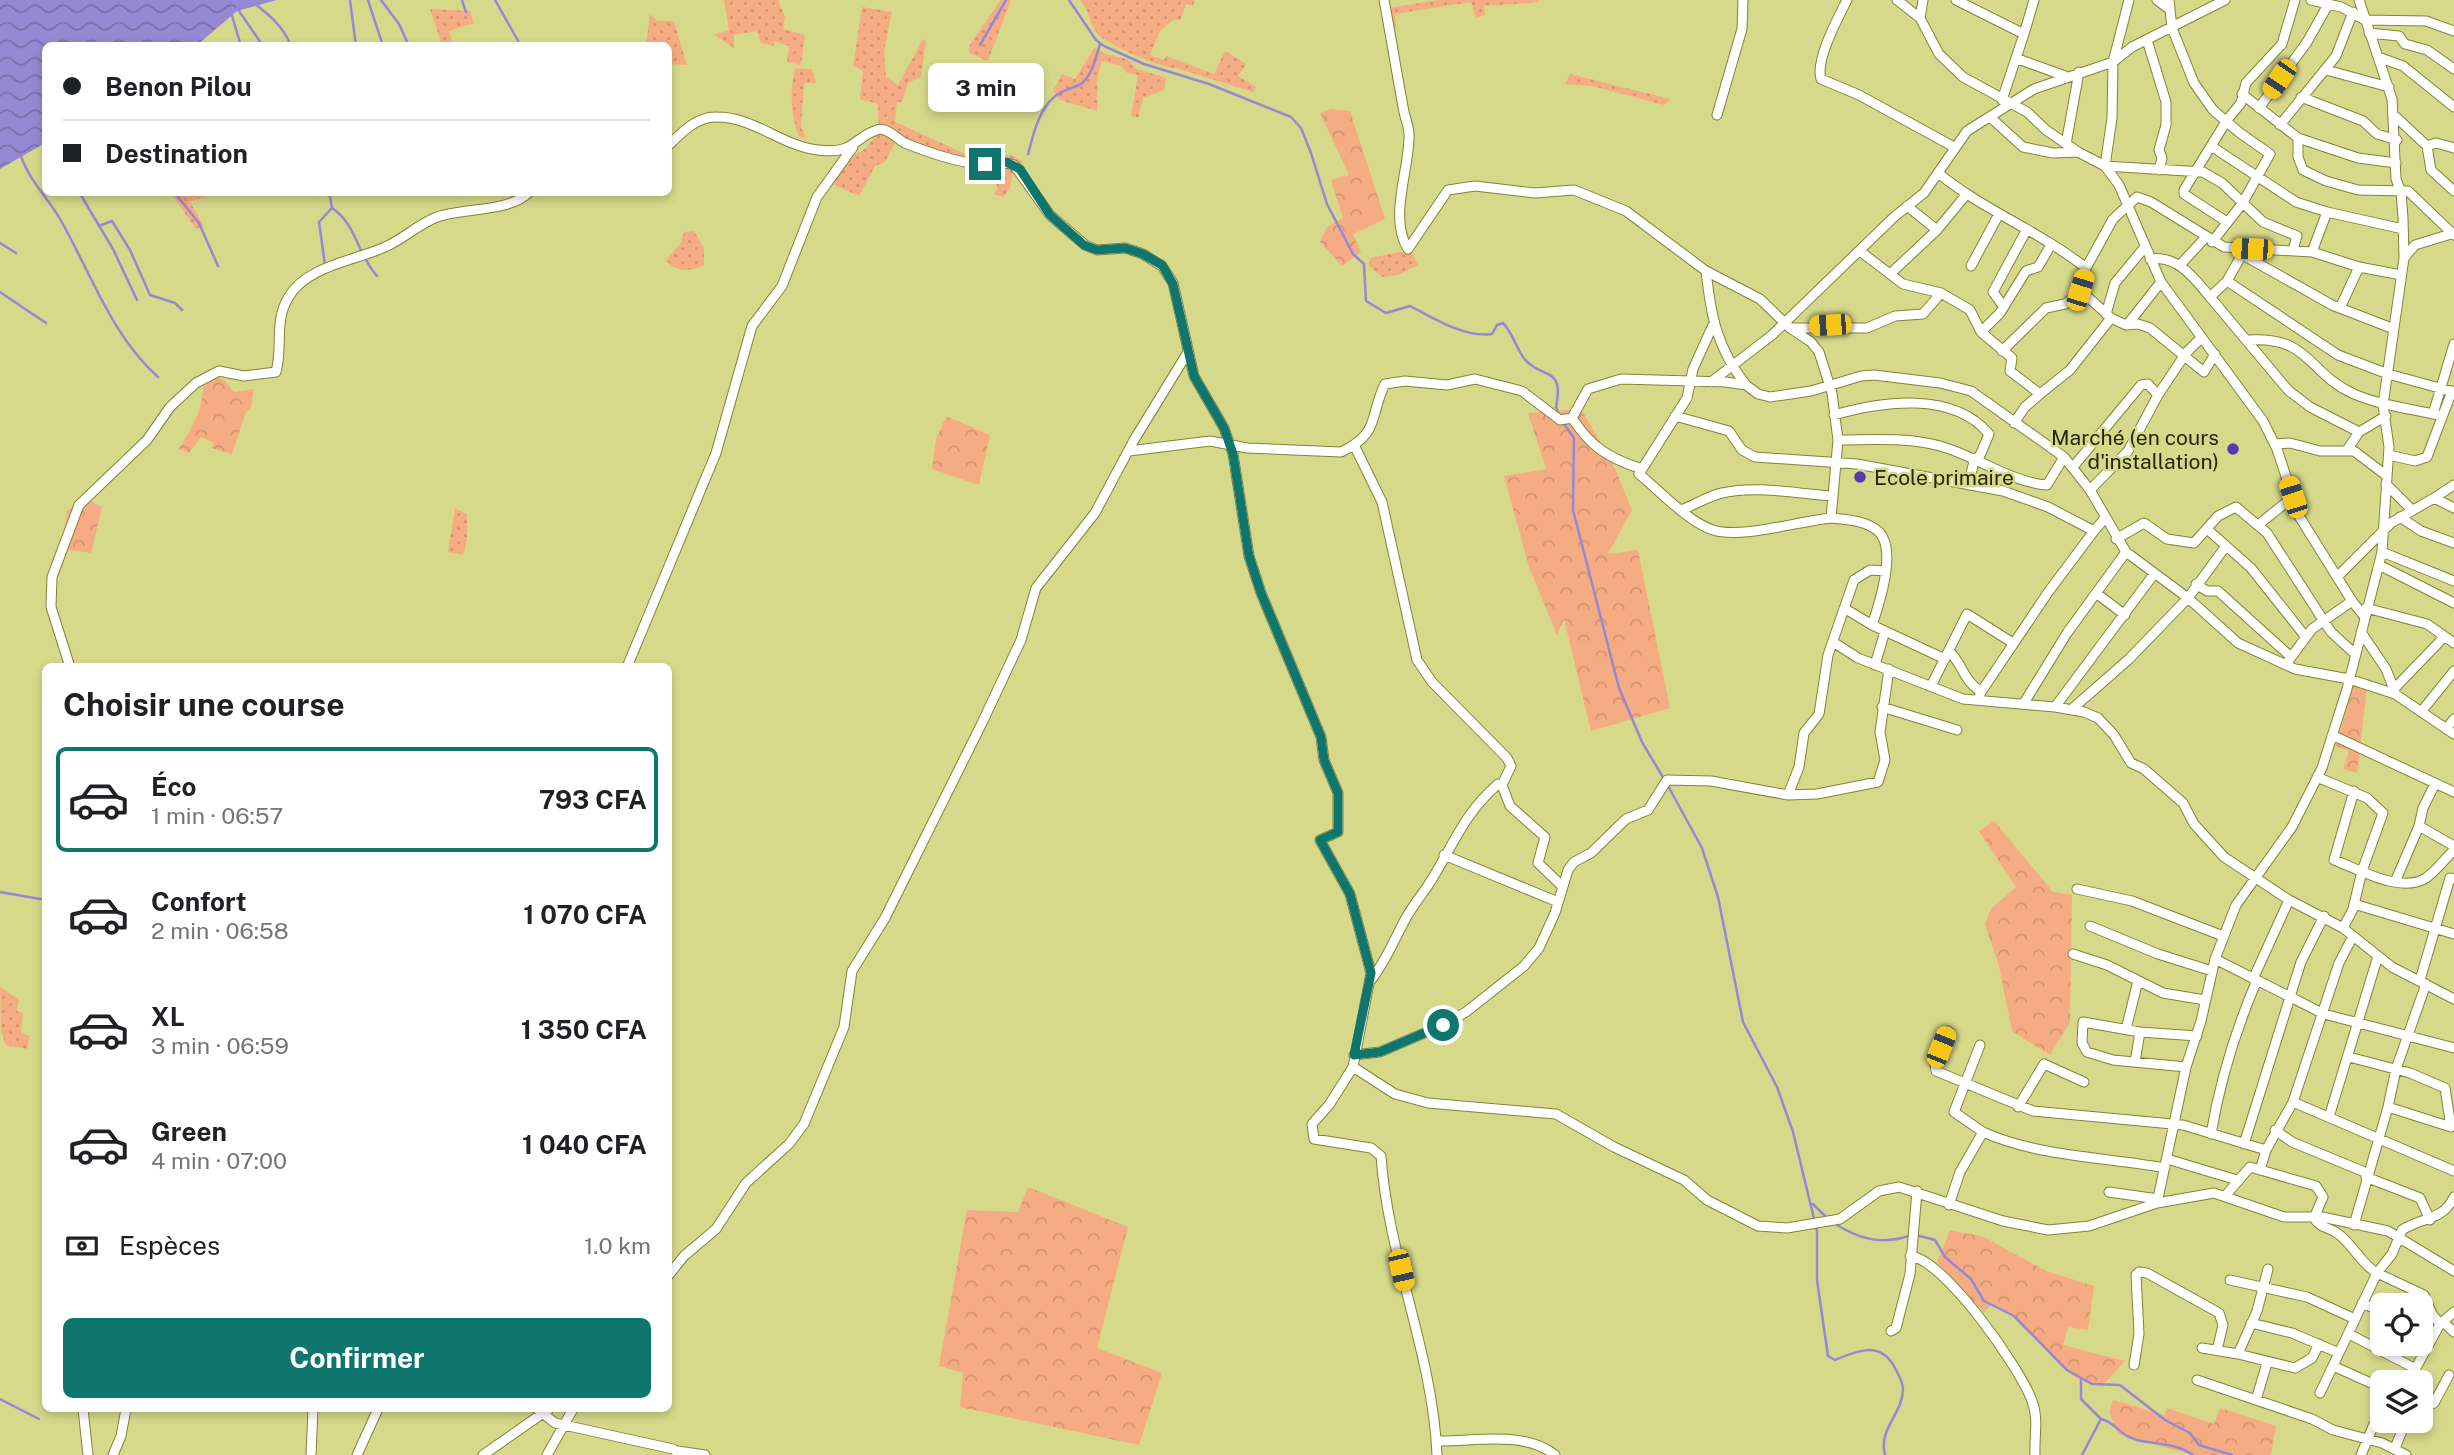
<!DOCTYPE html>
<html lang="fr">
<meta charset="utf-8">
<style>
:root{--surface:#fff;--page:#f6f6f6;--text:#202124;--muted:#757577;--line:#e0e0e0;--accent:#0f766e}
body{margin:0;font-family:"Public Sans",sans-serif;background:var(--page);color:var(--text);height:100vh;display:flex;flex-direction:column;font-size:26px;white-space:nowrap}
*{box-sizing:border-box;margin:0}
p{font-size:23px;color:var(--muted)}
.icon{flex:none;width:38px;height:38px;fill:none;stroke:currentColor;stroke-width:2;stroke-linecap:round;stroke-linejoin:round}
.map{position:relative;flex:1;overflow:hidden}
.details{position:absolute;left:42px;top:663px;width:630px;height:749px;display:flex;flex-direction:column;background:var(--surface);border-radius:10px;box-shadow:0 4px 10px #0003}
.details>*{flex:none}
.hud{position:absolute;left:42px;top:42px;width:630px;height:154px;border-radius:10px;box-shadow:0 4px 10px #0003;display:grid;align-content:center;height:154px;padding:0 21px;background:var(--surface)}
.fabs{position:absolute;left:2370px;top:1293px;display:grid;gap:14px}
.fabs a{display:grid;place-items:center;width:63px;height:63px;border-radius:10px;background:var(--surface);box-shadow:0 4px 10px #0003;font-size:35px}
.end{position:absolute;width:32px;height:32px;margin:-16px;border:9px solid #0f766e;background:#fff;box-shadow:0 0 0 4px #fff}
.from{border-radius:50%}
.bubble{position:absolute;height:49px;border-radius:10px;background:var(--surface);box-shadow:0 4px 10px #0003;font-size:23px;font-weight:700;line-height:49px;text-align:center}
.car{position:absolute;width:21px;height:42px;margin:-21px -10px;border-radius:9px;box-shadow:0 0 5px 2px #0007;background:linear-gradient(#f5c518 24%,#345 0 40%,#f5c518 0 76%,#345 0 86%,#f5c518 0)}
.hud b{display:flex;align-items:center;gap:24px;height:66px;font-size:26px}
.hud b+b{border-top:2px solid var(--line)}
.hud i{width:18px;height:18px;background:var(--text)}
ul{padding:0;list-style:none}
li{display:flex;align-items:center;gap:21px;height:105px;margin:0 14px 10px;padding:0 7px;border:4px solid transparent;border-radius:10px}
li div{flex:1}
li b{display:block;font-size:26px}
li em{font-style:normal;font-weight:700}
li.selected{border-color:var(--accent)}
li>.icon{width:63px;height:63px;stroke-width:1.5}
h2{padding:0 21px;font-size:32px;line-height:84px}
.pay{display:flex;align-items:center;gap:18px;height:77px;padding:0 21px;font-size:26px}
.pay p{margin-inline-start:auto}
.button{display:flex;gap:14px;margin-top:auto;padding:14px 21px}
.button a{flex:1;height:80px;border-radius:10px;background:var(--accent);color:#fff;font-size:28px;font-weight:700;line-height:80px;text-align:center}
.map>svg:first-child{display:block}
.grass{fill:url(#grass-dots)}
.forest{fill:url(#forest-crowns)}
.water{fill:url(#water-waves)}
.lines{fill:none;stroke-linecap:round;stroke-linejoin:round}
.stream{stroke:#9589d4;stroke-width:2.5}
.minor-casing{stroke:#828436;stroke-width:11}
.minor{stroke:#fff;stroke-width:9}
.route{stroke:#0f766e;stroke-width:9}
.poi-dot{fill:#5a38b0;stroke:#d6d98a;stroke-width:2.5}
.labels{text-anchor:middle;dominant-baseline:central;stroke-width:5;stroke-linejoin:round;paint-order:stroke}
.poi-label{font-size:21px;fill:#252605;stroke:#d6d98a;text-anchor:end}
</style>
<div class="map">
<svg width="2454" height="1455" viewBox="0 0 2454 1455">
<defs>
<pattern id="grass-dots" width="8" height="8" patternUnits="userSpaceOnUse" patternTransform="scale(1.75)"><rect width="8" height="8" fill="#f6ac82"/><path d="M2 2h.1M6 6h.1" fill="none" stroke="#d3946f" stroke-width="1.8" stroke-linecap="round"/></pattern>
<pattern id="forest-crowns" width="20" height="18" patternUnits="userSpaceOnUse" patternTransform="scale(1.75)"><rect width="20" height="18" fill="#f6ac82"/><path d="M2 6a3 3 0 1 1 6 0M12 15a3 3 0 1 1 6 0" fill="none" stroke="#d3946f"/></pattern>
<pattern id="water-waves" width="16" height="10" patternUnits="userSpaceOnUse" patternTransform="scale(1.75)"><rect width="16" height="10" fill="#9589d4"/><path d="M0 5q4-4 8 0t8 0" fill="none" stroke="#7970aa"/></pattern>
</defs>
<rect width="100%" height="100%" fill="#d6d98a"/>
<path class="grass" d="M724,0H778L785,17L783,29L805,35L801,65L787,62L789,46L775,41L773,46L761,43L757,31L734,35V48L714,35L729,30Z
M1001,0H1011L988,61L969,53L970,44Z
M1080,0H1195L1193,6L1186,4L1180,21L1174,19L1160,31L1150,55L1164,60L1166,56L1214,74L1225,51L1246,64L1238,76L1256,87L1253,92L1176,68C1161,68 1105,44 1097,33C1089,24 1089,8 1080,0Z
M1439,0H1539V2L1484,6L1485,15L1476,18L1471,2L1395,14L1396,28L1392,30L1388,8Z
M862,7L892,12L884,51L886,77L898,85L923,39L926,41L921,77L908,83L902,102H897L895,122L974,158L1011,155L1022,161V169L1014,164L1010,188L1003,197L994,194L998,187L991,180L985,164L896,141L885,162L875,166L859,196L832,184L854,155L864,150L879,132L878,104L860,99L863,71L853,66Z
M430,9L470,11L474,23L449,31L453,45H442Z
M650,14L657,21H674L687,65L669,64L668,46L646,45Z
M1095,47L1103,53L1127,59L1137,69L1166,78L1164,90L1143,98L1138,118L1131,116L1138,75L1127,73L1122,66L1102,61L1098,74L1097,111L1060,100L1053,91L1062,74L1075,79Z
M795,68L812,69L816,83H804L801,127L807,140L799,136C790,113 790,91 795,68Z
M1570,74L1670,99L1664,105L1592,86L1565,84Z
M171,193H216L190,202L204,226L196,229Z
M694,231L704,248V265C690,272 676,273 666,260L681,243L684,232Z
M1411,250L1418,265L1398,275L1383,277L1369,266L1370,258Z
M455,508L467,514V540L463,555L448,552Z
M0,987L19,1000L17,1011L23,1014L21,1033L30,1036L27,1049L6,1045L1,1031Z"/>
<path class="forest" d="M1331,109L1350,111L1385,219L1353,234L1361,252L1342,266L1320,242L1327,227L1343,218L1331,180L1349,175L1320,113Z
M214,377L224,380L234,392L254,389L251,408L246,412L232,454L211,448L214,443L201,437L189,453L179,449C191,429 203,411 203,387Z
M1581,409L1614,466L1632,510L1608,554L1638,550L1670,708L1591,731L1564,619L1557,635L1529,567L1504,476L1546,469L1528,413Z
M946,416L990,435L979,485L932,469L936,439Z
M86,499L102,507L91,553L63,549L67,511Z
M2355,681L2367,687L2357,773L2343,769L2349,751L2336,746Z
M1994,821L2053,892L2072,895L2070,1022L2050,1055L2012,1031L1999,966L1985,924L1991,909L2016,887L1979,831Z
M1028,1187L1128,1227L1097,1348L1162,1373L1139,1445L960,1407L963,1373L939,1366L967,1210L1018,1212Z
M1950,1230L1984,1237L2046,1271L2094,1286L2088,1330L2068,1327L2063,1345L2125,1361L2104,1384C2068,1390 2040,1337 2015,1317C2008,1311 1999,1308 1991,1305L1984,1312L1937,1262Z
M2113,1400L2165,1415L2167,1408L2214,1424L2220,1408L2276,1426L2271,1455H2192L2118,1434L2109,1412Z"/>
<path class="water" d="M0,0H277L237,11L197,45L46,46L45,143L0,169Z"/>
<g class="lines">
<path class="stream" d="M250,0C267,13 283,25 291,46
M350,0L356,46
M368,0L383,46
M381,0L399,24L409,46
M462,0L466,12
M495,0L521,46
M1069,0L1096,40L1104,46L1144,64L1209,84L1291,117L1301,128L1311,153L1327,204L1353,254L1364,264L1366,301L1386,313L1410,306C1434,318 1464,338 1492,334L1497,325L1503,323C1512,332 1516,347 1523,357C1541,381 1565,364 1556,407L1559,415
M237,8L263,46
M231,12L241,46
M980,45L1006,0
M1028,154C1033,136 1037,117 1049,102C1058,92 1066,90 1077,86C1091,81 1096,57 1100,44
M21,156C29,180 48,198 60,219C91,273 111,335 158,377
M79,192L113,249L137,300
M174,192L199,223L218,266
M329,192L332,208C357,225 356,252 377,276
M99,226L112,221L130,250L150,295L175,303L182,310
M0,243L16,253
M325,265L319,222L332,208
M0,292L46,323
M1562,421L1574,438L1573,510L1619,688L1642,742L1664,779
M1667,784L1702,848L1718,897L1743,1022L1777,1087L1793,1132L1817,1231V1280L1828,1356L1835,1360C1858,1350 1881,1341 1895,1368C1898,1375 1903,1381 1903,1389C1903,1414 1878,1428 1885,1455
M0,892L46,900
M1813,1204L1828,1219
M1834,1223C1858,1239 1881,1245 1909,1236
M1916,1235L1935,1240L1945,1257L1971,1279L1984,1301L2014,1316L2067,1370L2092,1384L2120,1385L2165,1420L2190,1433L2199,1445L2232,1455
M2081,1380V1399L2101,1419L2082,1455
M0,1399L39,1419
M2101,1419C2113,1422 2115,1428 2124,1434C2142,1447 2171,1439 2193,1455"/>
<defs>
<path id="minor" d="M1384,0C1391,37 1397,75 1404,112C1406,121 1410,129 1409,139C1408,173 1389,219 1408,249
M1847,0C1838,18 1815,60 1821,79L1859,95L1954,147
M1897,0L1920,18L1939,54L1963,77L2027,112L2046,130L2078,152L2105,166L2203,172L2222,183L2263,222L2297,236L2293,250
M1956,0L2024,34L2034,0
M2129,0L2113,62L2112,118L2105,166L2119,185L2161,282L2263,421L2277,449L2299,516L2352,601L2364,616
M2157,0L2169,9
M2169,0L2172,28L2194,83L2213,110L2240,133L2270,154L2242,204L2212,242
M2311,0L2341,7L2365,20L2426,21L2454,31
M1920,18L1923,0
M2369,33L2399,36L2405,44L2427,50L2454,69
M2147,40L2166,102V125L2159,150L2162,158L2159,170
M2378,57L2403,66L2454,107
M2018,59L2065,76
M2326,70L2389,87
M2242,94L2298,138L2358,158L2396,163
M2301,97L2363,121L2377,134L2397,140
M2002,100L2024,34
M2259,108L2307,42L2329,3
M1717,115L1742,29L1743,0
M1990,117L2023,147L2053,153L2078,152
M2396,117L2427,146L2431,170L2454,191
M2280,125L2336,56L2353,12
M2298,138V157L2303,170L2326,181L2358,190L2408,191L2454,235
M2066,144L2079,72
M668,146C681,133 697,116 717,117C754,117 782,146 818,150C854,155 854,137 877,130C886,126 897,139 905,143C927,152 954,161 977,164C990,165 1002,161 1014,165L1050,215L1085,245L1097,250L1125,248L1143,254L1162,266L1173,283L1194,376L1224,428L1233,454L1249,556L1261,593L1321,737L1324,760L1338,793V832L1320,840L1350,894L1371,973L1353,1067L1395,1094L1428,1103L1556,1114L1614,1147L1684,1180L1707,1200L1758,1226L1787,1228L1840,1219L1879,1191L1899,1187L2003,1221L2048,1230L2089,1226L2157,1203L2214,1193L2284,1217H2322L2388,1231L2454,1271
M2211,146L2296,202L2327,212
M2427,146L2436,143L2454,148
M1938,173C1985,211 2039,231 2086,268
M1907,206L1937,230L1966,195
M2227,222L2184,194V190L2227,120L2241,103L2246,83L2282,44L2295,0
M1408,249L1448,190L1475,186L1535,193L1574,190L1626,211L1706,271C1711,317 1717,348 1746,385
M2312,252L2327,212L2403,229
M2243,255L2332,305L2394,329
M2404,258L2415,245L2454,233
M2150,259C2178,255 2194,278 2210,297L2227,281L2338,355L2388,374L2454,392
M2180,265L2205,238
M1971,266L1999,214
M1706,271L1760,299L1790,328L1811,342L1819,352L1832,393L1838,440L1831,518C1847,520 1866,520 1879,532C1897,550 1879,605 1872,625
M1890,274L1937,230
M2227,281L2240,258L2248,252
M2080,290L2110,317
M1941,293L1970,310L1981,332L2012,358L2010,371L2040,394L2025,407L2014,423
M2210,297L2288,390L2310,407L2359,432
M2003,306L1993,292L2027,229
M2340,308L2359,267
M2106,314L2115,283L2144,248
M1713,325L1693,369L1687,398L1639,474C1660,491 1688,522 1713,530C1741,539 1800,521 1831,518
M2127,325L2161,282
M1790,328H1867L1895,316L1923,314L1941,293L1903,284L1861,252
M1981,332L2000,313L2026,271L2038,267L2051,245
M2248,340C2311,336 2307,373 2354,394C2382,406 2413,409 2442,416
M2002,351L2046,308L2065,304L2076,296L2086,268L2113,219L2137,197L2151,202L2224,247L2312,252L2359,267L2401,275
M1711,382L1772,335L1894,217L1924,193L1967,131L2034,89L2113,62L2132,47L2225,0
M2040,394L2070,370L2111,318L2126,325L2138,324L2150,328L2204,372L2215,354
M2433,414L2454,344
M1834,415C1883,401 1953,391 1989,434L1978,460
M1675,416L1729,431L1742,450L1755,457L1857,464L2003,491L2048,507L2094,531L2105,518
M1572,418C1591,447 1608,458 1642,469
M1838,440C1872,440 1908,437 1940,446C1976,456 2010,482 2047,485L2064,457
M2275,444L2290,443L2320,451H2354L2387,476
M1354,445L1382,502L1417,660L1432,682L1507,758L1511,766L1502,785L1498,784C1462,815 1452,849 1427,887C1420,897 1412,907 1406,918C1394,940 1386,961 1371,980
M2347,450L2359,432L2386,416
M1129,451L1210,441L1247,448L1341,452C1381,433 1369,416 1385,384L1405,381L1447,385L1475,379L1522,391L1560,420L1572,418L1588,389L1621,379L1726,382L1746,385L1758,394L1770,397L1811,391L1861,376L1874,375L1940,383L1971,391L2064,457L2090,490L2126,552L2188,598L2238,643L2295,669L2349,679L2395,694L2454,734
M2389,455L2415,461L2427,457L2452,391
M2073,467L2141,385L2148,384L2158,395
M2386,484L2412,510
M1968,485L1975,458
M2090,490L2128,451L2158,395L2186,353L2201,338
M2434,498L2454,485
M1681,510C1695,505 1708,496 1722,493C1758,485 1797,494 1833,496
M2400,517L2421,531L2454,543
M2258,525L2293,497
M2207,529L2251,568L2305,636
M2116,539L2144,523L2167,539L2194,543L2218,516L2236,507L2267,533L2331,632L2355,654
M2382,552L2454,581
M2379,565L2454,603
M2337,577L2391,523L2434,498L2454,508
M2196,584L2207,591H2218L2291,657
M2096,593L2125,615
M1844,608L1872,625L1945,659
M2366,608L2427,624L2454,643
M2361,632L2386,669L2395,692
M1833,642L1858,658L1963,699L2055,707L2154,574
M1949,651C1964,666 1962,679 1981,692L1979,697
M2289,660L2312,629L2352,601
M1875,665L1885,631
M70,667L51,607L52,577L79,505L147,440L170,407L196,383L219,371L244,376L276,372C283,347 274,322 288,298C306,266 354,261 385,247C404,239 418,224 437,217C462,208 511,212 529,192
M627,667L716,453L752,326L782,286L817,197L853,147
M1931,686L1967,614L2013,643
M2394,689L2444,637
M1981,692L2049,591L2094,531
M2024,703L2067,633L2126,552
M1882,707L1957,730
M2055,707L2084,712L2098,718L2114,735L2131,763L2144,769L2183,803L2194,824L2224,857L2289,900L2343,928L2392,967L2454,999
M2072,709L2129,659L2188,598L2226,546
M2421,712L2454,671
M2446,729L2454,719
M2332,735L2454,792
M2317,777L2367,798L2383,813L2362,871L2353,909L2343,928
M1502,785L1510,806L1545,837L1538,863L1563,887
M2354,791L2334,860C2359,869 2400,894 2426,878C2436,871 2445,859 2454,850
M1788,795L1799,767L1804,733L1819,714L1828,655L1854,580L1870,570L1886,571
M2419,826L2454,846
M1444,855L1558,902
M2395,882L2419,826L2423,808L2435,784
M2077,889L2132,901L2223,936
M2354,904L2454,934
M2090,926L2158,954L2212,971
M2073,954L2107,965L2163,993L2205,1000
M2215,959L2324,1014L2454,1048
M2253,979L2289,900
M2420,980L2450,878L2454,879
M2126,1029L2138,981
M1948,1031L1935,1064L1936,1071L2033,1111L2183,1125L2266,1150L2260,1170
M1980,1045L1954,1112L1983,1132
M1354,1055L1380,1052L1443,1025L1466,1012L1524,966L1539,948L1555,913L1568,870L1574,862L1591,853L1626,819L1648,810L1667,780L1711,781L1788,795L1817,794L1878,782L1885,760L1880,732L1889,669
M2349,1057L2410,1073L2445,1088L2451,1127L2388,1107
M2135,1062L2140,1032
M1353,1067L1329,1105L1312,1124L1314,1139L1371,1148L1381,1156C1388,1258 1433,1354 1437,1455
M2186,1067L2113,1060L2087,1052L2082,1043L2083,1022L2140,1032L2197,1036
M2293,1102L2454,1171
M2018,1107L2044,1064L2084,1082
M2329,1117L2378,956
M2275,1130L2292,1142L2367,1173
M2211,1134C2220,1081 2236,1029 2257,980
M2244,1144L2301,962L2324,916
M2266,1150L2293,1102L2339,963L2353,936
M2167,1159L2237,1180
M2366,1177L2420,1198L2430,1220
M2109,1192L2158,1199
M2226,1195L2250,1167L2316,1186L2323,1197L2314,1218C2320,1228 2328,1227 2337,1233C2353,1244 2360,1263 2377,1273L2392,1254L2402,1230C2421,1217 2443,1221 2454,1197
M2157,1203L2186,1067L2201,1021L2215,959L2236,905L2292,827L2322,768L2347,689L2382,552L2389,447L2383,405L2404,258L2403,218L2401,192L2396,179L2392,99L2359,0
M1949,1205L1960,1172L1983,1132C2039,1157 2105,1157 2165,1168
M2354,1225L2388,1107L2396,1069L2426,984
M1910,1256C1944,1259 2021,1369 2032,1401C2039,1419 2034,1437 2035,1455
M668,1276L684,1256L716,1229L746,1183L789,1144L804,1124L844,1027L852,971L885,918L982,723L1021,640L1036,588L1095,513L1134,440L1188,352
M2230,1280L2307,1297L2355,1319
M2362,1303L2382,1312
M2443,1322L2454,1332
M2251,1323L2292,1333L2339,1353
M2420,1330L2432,1336
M1891,1331L1896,1328L1910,1274L1917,1191
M2349,1334L2416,1369
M2202,1348L2238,1354L2257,1311L2268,1269
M2238,1354L2295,1368L2312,1358L2319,1344
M2134,1365L2139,1334L2136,1275L2139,1272L2147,1273L2219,1313L2223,1325L2217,1350
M2333,1366L2382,1388
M2197,1380L2312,1419L2333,1430L2382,1443L2406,1455
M2408,1382L2440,1324L2454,1312
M2320,1393L2377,1273L2424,1295L2432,1314L2440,1324
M2256,1400L2267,1363
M83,1409L88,1455
M537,1409L555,1423L673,1449L680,1455
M2420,1409L2434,1403L2449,1375
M1436,1441C1474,1442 1524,1430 1555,1455
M2395,1448L2406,1421
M678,1451L705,1455
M113,1455L121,1436L126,1409
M311,1455L313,1409
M357,1455L378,1409
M483,1455L549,1409
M547,1455L573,1409
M2361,1455L2374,1424L2382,1415"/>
</defs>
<use href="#minor" class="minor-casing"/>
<use href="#minor" class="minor"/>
</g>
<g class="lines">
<path class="route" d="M985,164L1006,162L1020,169L1050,215L1084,245L1097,250L1125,248L1143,254L1162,265L1173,284L1194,376L1224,428L1233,454L1249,556L1261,593L1321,737L1324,760L1338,793V832L1320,840L1350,894L1371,973L1354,1055L1380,1052L1443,1025"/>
</g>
<g class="poi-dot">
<circle cx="2233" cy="449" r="7"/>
<circle cx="1860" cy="477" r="7"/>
</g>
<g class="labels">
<g class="poi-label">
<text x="2219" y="437">Marché (en cours<tspan x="2219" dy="24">d'installation)</tspan></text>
<text x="1874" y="477" text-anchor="start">Ecole primaire</text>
</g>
</g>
</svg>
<div class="fabs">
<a><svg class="icon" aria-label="locate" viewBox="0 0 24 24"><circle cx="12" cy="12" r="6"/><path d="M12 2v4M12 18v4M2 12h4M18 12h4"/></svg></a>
<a><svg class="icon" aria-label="layers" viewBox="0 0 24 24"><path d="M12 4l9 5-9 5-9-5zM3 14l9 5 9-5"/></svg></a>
</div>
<i class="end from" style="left:1443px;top:1025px"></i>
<i class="end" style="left:985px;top:164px"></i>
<div class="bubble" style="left:928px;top:63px;width:116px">3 min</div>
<i class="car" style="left:2279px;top:79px;rotate:214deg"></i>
<i class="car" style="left:2252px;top:249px;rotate:272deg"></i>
<i class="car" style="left:2080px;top:290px;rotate:17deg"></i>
<i class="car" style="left:1830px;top:325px;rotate:267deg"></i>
<i class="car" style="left:2293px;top:497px;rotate:342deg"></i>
<i class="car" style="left:1941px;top:1047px;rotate:22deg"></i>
<i class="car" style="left:1401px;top:1270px;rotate:167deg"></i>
<div class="hud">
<b><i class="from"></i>Benon Pilou</b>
<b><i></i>Destination</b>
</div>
<section class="details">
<h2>Choisir une course</h2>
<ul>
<li class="selected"><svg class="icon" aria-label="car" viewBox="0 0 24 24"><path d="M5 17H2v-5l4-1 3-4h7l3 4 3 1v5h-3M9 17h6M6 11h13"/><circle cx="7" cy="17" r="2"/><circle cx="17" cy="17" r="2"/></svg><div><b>Éco</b><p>1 min · 06:57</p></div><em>793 CFA</em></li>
<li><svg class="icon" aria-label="car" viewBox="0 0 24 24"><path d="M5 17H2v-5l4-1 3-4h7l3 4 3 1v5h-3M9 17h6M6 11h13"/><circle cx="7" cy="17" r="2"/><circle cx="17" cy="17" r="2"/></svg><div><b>Confort</b><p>2 min · 06:58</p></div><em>1 070 CFA</em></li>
<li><svg class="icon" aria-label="car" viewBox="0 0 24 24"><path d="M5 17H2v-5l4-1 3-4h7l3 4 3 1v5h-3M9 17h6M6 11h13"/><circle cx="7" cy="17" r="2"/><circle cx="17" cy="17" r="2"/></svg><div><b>XL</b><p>3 min · 06:59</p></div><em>1 350 CFA</em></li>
<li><svg class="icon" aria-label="car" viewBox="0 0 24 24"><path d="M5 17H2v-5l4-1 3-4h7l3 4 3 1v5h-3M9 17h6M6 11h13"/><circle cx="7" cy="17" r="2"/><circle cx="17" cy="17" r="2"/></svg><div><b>Green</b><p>4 min · 07:00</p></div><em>1 040 CFA</em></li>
</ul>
<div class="pay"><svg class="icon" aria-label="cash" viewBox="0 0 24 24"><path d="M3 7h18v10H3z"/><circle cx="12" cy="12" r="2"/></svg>Espèces<p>1.0 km</p></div>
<div class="button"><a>Confirmer</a></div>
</section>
</div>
